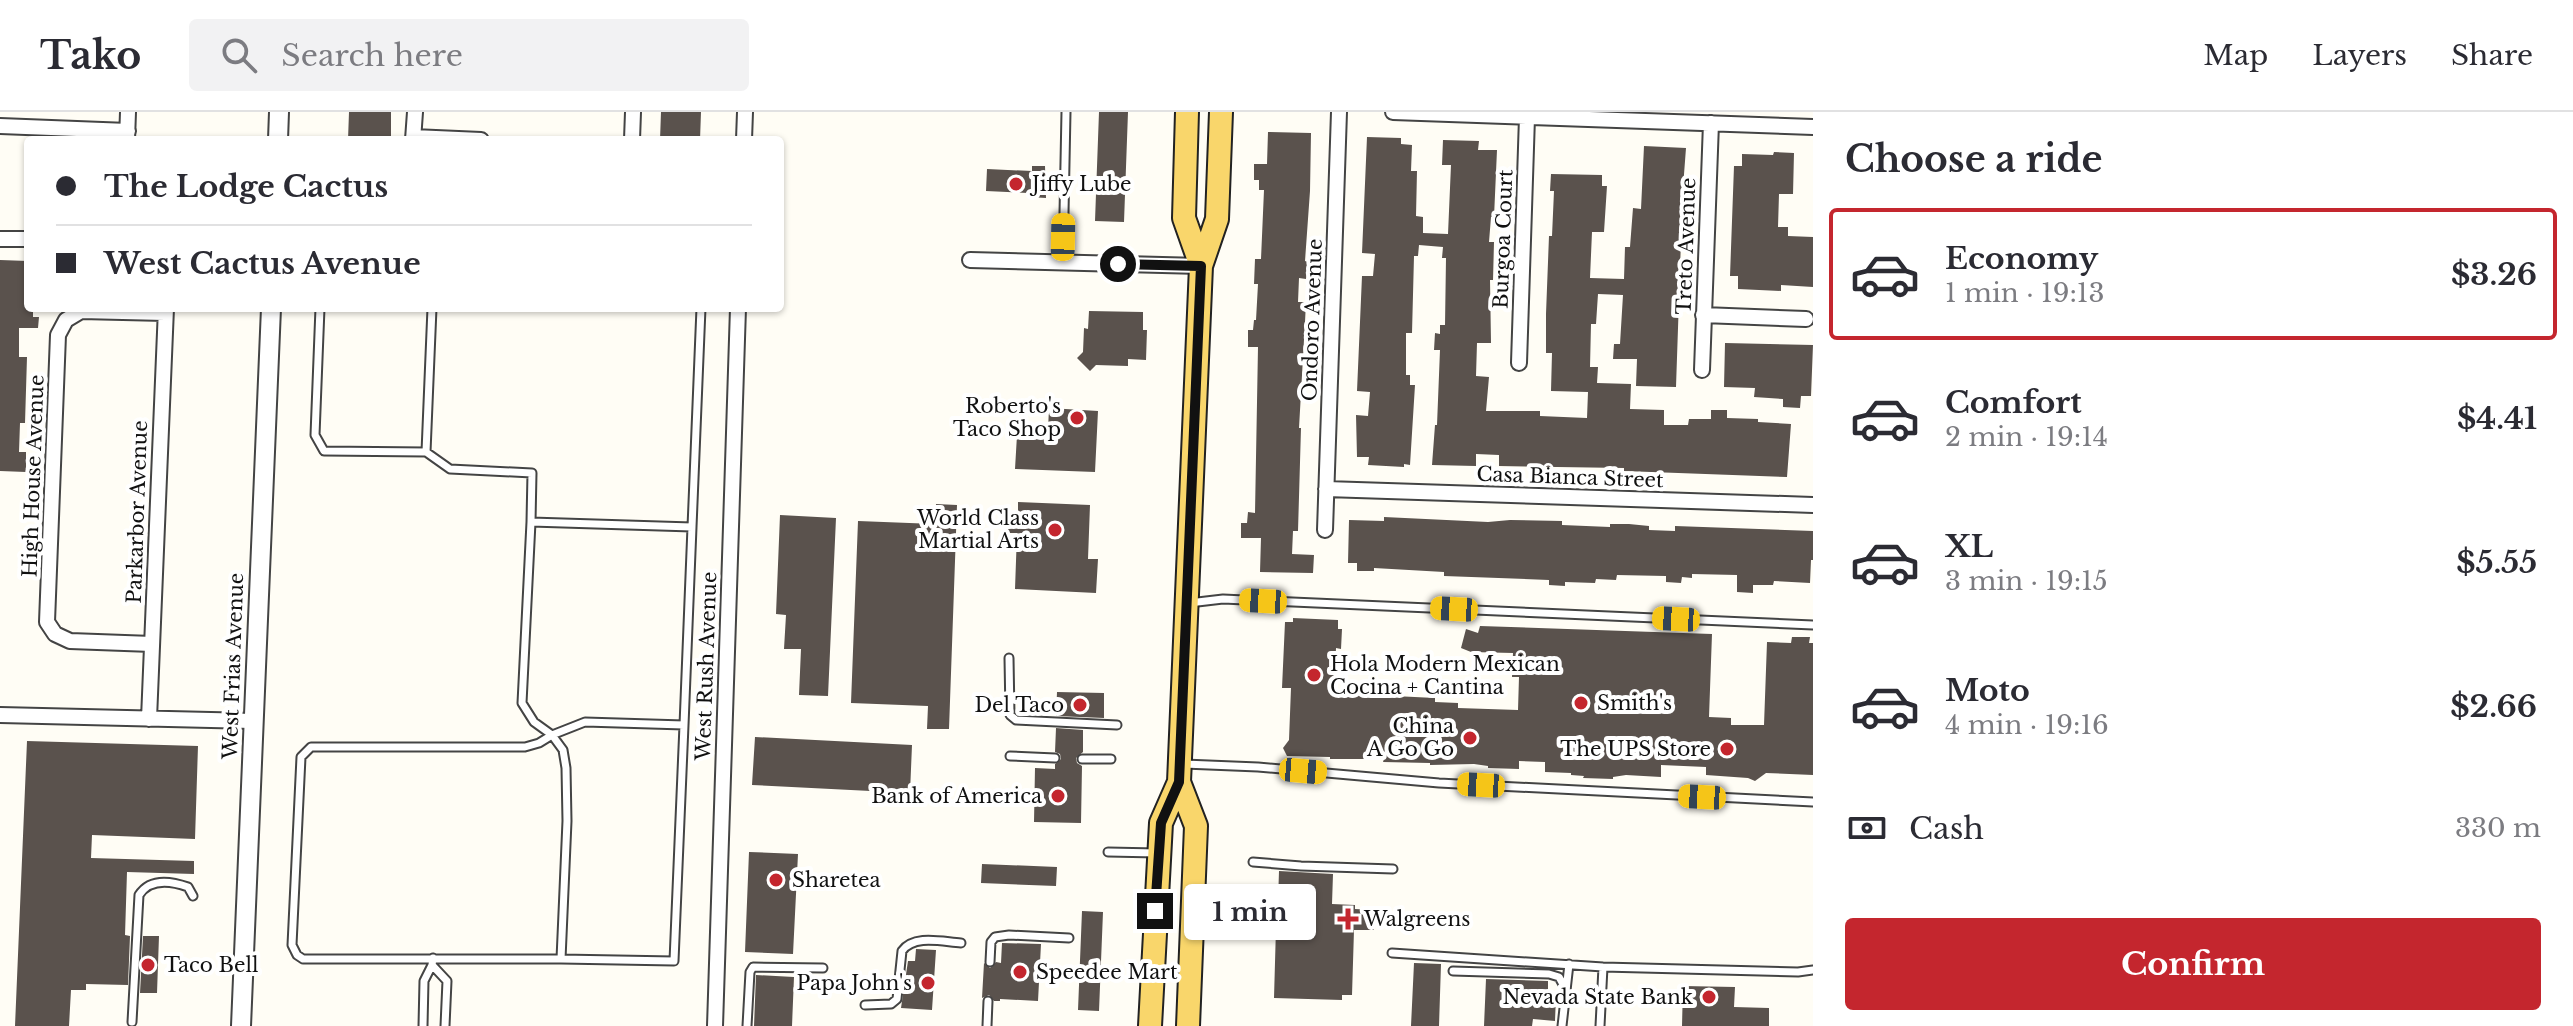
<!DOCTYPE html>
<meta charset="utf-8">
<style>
:root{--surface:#fff;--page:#f2f2f3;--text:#2b2b33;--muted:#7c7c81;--line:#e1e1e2;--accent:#c4262e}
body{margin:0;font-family:"Libre Baskerville",serif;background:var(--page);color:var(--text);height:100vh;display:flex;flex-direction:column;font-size:30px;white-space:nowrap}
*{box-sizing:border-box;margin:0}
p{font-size:26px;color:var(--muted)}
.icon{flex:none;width:44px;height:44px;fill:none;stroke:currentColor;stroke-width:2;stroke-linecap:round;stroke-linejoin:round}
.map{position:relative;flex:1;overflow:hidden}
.side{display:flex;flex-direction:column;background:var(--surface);width:760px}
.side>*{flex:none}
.top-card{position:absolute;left:24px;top:24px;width:760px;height:176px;border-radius:8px;box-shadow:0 2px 6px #0004;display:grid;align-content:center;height:176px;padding:0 32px;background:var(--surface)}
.end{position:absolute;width:36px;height:36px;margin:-18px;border:10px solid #111;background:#fff;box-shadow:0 0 0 4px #fff}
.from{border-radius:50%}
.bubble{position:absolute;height:56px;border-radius:8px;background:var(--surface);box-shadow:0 2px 6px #0004;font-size:26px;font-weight:800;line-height:56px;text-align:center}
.car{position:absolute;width:24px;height:48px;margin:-24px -12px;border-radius:10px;box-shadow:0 0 6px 2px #0007;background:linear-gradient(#f5c518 24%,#345 0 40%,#f5c518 0 76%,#345 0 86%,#f5c518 0)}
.top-card b{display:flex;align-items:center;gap:28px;height:76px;font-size:30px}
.top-card b+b{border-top:2px solid var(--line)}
.top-card i{width:20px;height:20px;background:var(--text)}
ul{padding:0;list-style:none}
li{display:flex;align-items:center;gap:24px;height:132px;margin:0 16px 12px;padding:0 16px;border:4px solid transparent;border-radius:8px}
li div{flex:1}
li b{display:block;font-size:30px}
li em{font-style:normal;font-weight:800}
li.current{border-color:var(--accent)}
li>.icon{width:72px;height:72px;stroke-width:1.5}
h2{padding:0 32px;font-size:36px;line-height:96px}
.pay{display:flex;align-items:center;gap:20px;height:88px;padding:0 32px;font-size:30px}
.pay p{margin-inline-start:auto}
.action{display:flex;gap:16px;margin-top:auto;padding:16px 32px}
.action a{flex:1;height:92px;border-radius:8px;background:var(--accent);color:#fff;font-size:32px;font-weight:800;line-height:92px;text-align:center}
header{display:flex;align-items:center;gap:48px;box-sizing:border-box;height:112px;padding:0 40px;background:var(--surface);border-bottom:2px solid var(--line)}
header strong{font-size:38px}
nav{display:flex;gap:44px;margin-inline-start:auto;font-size:28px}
.search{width:560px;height:72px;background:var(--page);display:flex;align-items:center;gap:20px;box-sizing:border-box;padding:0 28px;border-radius:8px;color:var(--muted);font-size:30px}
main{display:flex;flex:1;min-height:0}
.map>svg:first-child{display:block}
.building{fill:#5a524d}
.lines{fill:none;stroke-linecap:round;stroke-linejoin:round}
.service-casing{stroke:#444;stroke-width:11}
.minor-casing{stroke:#444;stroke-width:18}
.tertiary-casing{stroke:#444;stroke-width:22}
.primary-casing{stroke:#222;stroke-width:26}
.service{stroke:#fff;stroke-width:7}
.minor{stroke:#fff;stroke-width:14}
.tertiary{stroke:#fff;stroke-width:18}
.primary{stroke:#f9d66b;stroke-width:22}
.route{stroke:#111;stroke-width:10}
.poi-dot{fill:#c4262e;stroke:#fff;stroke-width:3}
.labels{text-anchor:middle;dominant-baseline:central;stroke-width:8;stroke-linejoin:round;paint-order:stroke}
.poi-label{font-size:20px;fill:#111;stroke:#fff;text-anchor:end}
.street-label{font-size:20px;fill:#111;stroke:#fff}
</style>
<header>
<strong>Tako</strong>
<div class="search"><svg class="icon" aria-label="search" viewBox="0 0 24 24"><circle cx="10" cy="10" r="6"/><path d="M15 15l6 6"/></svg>Search here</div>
<nav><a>Map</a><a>Layers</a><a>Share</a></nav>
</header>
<main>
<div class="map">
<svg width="1813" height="914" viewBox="0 0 1813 914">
<rect width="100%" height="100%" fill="#fffdf5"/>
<path class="building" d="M349,0H391V28H348Z
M661,0H701L700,28H660Z
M1099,0H1128L1124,110L1095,109Z
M1268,20L1311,21L1310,79L1305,149L1308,150L1306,167L1299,166L1298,190H1306L1305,210L1299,316H1301L1298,419H1293L1292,442L1314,443L1313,461L1260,460L1261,426H1241V411H1247L1248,400L1255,401L1258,235H1248V218H1253L1254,208H1256L1258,172H1254L1255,147H1261L1264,78H1259V68H1254V52H1267Z
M1367,25L1401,26V32L1412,33L1411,59H1417L1416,104L1423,105V121L1448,122L1451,53H1442L1443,28L1479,29L1478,38H1497L1494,105H1491L1489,130H1494L1493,168H1490L1491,231H1477L1476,264L1489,265L1486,299H1540V304L1587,306L1588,280L1551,279L1552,241H1546V202L1549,124H1552L1554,79H1550L1551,62L1602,63V74H1607L1604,120H1592L1590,166L1624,167L1625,135H1630L1633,96L1641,97L1644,34L1686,36L1679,128H1681L1676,275L1636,274L1637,247H1613L1614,232H1620L1623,183L1598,182L1596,212H1591L1590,255H1598L1597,271L1631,272L1630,297L1664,298V313H1688L1689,307H1711V298H1727V306L1758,307V310L1791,312L1787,365L1624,359V356L1499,354V343L1476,342V354L1432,353L1435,313H1437L1440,238H1434L1435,221L1440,222V213H1445L1446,146H1442L1443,135L1419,133L1418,144H1414L1412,221H1406V263H1410V273H1415L1410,353L1404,352V355L1368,353L1369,345H1357L1356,303L1368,304L1370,280L1357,279L1362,164H1373L1375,142L1362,141Z
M1774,40L1794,41L1793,82H1779L1778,115H1788V124L1813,125V175L1781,173V179L1738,177V164H1730L1734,54H1742V42L1773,43Z
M1032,54H1045L1046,86L1029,85V81L986,79L987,57L1032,59Z
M0,148L28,149V197H33V205H39L38,216H19V245H27L25,311H20L19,340H26V360L0,359Z
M1089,199L1143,200V218H1147L1146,248L1128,247V254L1096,253L1090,259L1077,246L1083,240L1084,216L1088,217Z
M1725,231L1813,233L1811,284H1801L1800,296L1783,295V287L1754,285L1755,276L1724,275Z
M1049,296L1098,299L1095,360L1015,357L1017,323L1043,324V317L1048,318Z
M1018,390L1090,393L1088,447H1098L1096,481L1015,477L1017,421H1003V405H1018Z
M936,392L957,393L949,617H927L928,594L851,591L858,409L935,412Z
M780,403L836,406L828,584L799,583L801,537H784L786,503L776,502Z
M1384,405L1488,410L1510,408L1562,409V413L1610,415V412H1629L1649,414V418L1675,419V414L1813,419V448H1811L1810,471L1774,469L1773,473H1753V481L1737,480V463L1692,462V466L1682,465L1681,471L1666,470V464L1617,463L1616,468L1596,467L1595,471L1565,470V474L1549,473V468L1444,464V460L1374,456V459H1357V451H1348L1349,408L1384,409Z
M1293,506L1338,508V517H1342L1341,537L1336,536L1334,582L1376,584L1377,578L1394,579V584L1435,586V590L1458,591V596L1518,598L1519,565H1512L1513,541L1471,540L1461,536L1466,517L1478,521L1480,514L1712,522L1709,605L1731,606V613H1764L1767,530L1791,531L1792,525H1810L1809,531H1813V663L1766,661L1755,669L1748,666L1706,663V655L1661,653V665L1626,663L1613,665V667L1583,666L1584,664L1571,663V661L1545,660V650L1519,649V657L1488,656V654L1474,652L1430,653V651L1383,650L1384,647H1330V645L1287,644L1283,636L1289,628L1291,576H1282L1285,510H1293Z
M1057,580L1104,581V606L1056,604Z
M1056,616L1083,618V640L1076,646L1077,651L1082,654L1081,711L1034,710L1035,656L1055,657V652L1061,647L1060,642L1055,640Z
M755,625L912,633L910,681L752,673Z
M27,629L198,634L195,727L92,723L91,746L194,749V762L127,760L125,823L130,824L128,873L86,872V878H71L69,914H15Z
M749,740L798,742L793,842L745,840Z
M982,752L1057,755L1056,774L981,771Z
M1279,759L1333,762L1332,792L1355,793V797L1374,798V818H1354L1352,883H1342V888L1274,886L1276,815H1282L1283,791L1278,790Z
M1082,799L1103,800L1099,899L1078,898Z
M143,824H159L157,881H140Z
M1002,831L1041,832L1038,889L1000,887V889H994L989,883L982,886L984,851L990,856L996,850L1001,851Z
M916,837L936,838L932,898L901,896L908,849H915Z
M1414,851L1441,852L1439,914H1411Z
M756,863L794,865L792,914H754Z
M1486,867L1548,869V883L1556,884L1555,909L1533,907L1532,914H1484Z
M1683,874L1735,875L1734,895L1769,896V914H1682Z"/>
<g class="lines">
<defs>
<path id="service" d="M1063,151L1066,0
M320,196L315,323L324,339L426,340
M432,196L426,340L450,357L532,361L531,410
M692,415L701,196
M1189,491L1223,487L1813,513
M1009,546L1010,603L1016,608L1117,613
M552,623L563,638L566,656L567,709L561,847H303L297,843L292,833L301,645L311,635H525L539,631Z
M1010,644L1055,646
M1082,647H1111
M1184,652L1258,655L1439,671L1813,690
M1108,740L1157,741
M1253,750L1301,754L1393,757
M1392,841L1603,855L1798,860L1813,858
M561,847L674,849L684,613L585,610L552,623L534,610L522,591L531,410L692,415L684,613
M990,850L991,830L995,825L1009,823L1069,826
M432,853L447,869L445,914
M1453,859L1549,862L1559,865L1565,876
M865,893L891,892L897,887L902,839C914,822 943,830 961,831
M132,910L139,783C150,766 171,769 188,775L193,784
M423,914L424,869L432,853L433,846
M747,914L750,860L753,855L823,856
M987,914L988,889
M1562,914L1569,852
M1600,914L1603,855"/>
<path id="minor" d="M1393,0L1813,15
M0,14L128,19
M413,25L481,28
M127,28L128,0
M413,28L415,0
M632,28L633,0
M744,28L745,0
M0,127H28
M970,148L1201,154
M1703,203L1806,207
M1519,251L1527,5
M1702,258L1711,11
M1326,377L1813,393
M1325,418L1339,0
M152,532L70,529L55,522L47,510L58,223L66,208L81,199L165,201
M0,603L253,609
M149,607L166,196
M715,914L738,196"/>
<path id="tertiary" d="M278,28L279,0
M241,914L271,196"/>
<path id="primary" d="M1187,0L1184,106L1201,154
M1179,670L1196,714L1188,914
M1150,914L1161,711L1179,670L1201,154L1217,107L1221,0"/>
</defs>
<use href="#service" class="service-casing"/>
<use href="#minor" class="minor-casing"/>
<use href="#tertiary" class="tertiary-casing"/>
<use href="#primary" class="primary-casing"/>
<use href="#service" class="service"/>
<use href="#minor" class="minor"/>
<use href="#tertiary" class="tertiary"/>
<use href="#primary" class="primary"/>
</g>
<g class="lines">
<path class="route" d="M1118,152L1201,154L1179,670L1161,711L1155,799"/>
</g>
<g class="poi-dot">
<circle cx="1016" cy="72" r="8"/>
<circle cx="1077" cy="306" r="8"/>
<circle cx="1055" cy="418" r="8"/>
<circle cx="1314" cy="563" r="8"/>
<circle cx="1581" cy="591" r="8"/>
<circle cx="1080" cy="593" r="8"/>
<circle cx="1470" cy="626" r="8"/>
<circle cx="1727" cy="637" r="8"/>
<circle cx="1058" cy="684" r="8"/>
<circle cx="776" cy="768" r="8"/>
<path d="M1344 795h8v8h8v8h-8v8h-8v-8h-8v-8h8z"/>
<circle cx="148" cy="853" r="8"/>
<circle cx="1020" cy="860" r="8"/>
<circle cx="928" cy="871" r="8"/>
<circle cx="1709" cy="885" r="8"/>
</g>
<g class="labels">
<g class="poi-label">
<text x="1032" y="72" text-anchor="start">Jiffy Lube</text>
<text x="1061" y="294">Roberto's<tspan x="1061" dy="23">Taco Shop</tspan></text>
<text x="1039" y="406">World Class<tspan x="1039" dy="23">Martial Arts</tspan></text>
<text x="1330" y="552" text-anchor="start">Hola Modern Mexican<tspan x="1330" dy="23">Cocina + Cantina</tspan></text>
<text x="1597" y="591" text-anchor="start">Smith's</text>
<text x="1064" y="593">Del Taco</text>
<text x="1454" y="614">China<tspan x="1454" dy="23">A Go Go</tspan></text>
<text x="1711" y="637">The UPS Store</text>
<text x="1042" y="684">Bank of America</text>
<text x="792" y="768" text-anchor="start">Sharetea</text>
<text x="1364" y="807" text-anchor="start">Walgreens</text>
<text x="164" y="853" text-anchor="start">Taco Bell</text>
<text x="1036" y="860" text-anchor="start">Speedee Mart</text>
<text x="912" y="871">Papa John's</text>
<text x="1693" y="885">Nevada State Bank</text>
</g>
<g class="street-label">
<text transform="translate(1503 127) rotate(-88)">Burgoa Court</text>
<text transform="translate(1686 134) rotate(-88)">Treto Avenue</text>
<text transform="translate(1312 208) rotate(-88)">Ondoro Avenue</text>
<text transform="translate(33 364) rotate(-88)">High House Avenue</text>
<text transform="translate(1570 365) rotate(2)">Casa Bianca Street</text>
<text transform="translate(137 400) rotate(-88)">Parkarbor Avenue</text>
<text transform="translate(233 554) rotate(-88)">West Frias Avenue</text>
<text transform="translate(706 554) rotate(-88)">West Rush Avenue</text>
</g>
</g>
</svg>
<i class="end from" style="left:1118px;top:152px"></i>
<i class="end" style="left:1155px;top:799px"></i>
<div class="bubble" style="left:1184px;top:772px;width:132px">1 min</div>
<i class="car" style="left:1063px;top:125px;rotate:1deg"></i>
<i class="car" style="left:1263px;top:489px;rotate:273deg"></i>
<i class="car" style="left:1454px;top:497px;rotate:273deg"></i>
<i class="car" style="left:1676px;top:507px;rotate:273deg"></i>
<i class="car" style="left:1303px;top:659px;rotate:95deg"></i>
<i class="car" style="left:1481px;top:673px;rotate:273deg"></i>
<i class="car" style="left:1702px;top:685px;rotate:273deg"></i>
<div class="top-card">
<b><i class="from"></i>The Lodge Cactus</b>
<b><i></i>West Cactus Avenue</b>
</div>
</div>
<section class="side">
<h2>Choose a ride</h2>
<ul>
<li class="current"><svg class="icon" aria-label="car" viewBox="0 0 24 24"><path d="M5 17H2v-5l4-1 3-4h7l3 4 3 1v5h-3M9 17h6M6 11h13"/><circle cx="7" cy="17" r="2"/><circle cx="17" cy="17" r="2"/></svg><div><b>Economy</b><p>1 min · 19:13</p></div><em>$3.26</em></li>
<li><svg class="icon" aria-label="car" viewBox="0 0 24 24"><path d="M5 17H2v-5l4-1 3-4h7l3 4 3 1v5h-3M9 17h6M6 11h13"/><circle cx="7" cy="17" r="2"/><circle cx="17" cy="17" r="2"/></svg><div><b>Comfort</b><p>2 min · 19:14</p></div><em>$4.41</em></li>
<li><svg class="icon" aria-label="car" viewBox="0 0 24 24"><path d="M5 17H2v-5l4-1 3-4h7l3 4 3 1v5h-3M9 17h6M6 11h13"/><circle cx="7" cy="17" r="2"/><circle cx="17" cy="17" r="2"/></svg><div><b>XL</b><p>3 min · 19:15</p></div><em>$5.55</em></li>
<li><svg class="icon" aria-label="car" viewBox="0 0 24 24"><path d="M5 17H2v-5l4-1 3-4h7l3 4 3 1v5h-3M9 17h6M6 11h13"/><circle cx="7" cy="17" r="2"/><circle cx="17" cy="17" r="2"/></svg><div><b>Moto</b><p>4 min · 19:16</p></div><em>$2.66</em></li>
</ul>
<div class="pay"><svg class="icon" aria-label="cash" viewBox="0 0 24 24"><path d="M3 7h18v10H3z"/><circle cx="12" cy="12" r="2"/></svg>Cash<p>330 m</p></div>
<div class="action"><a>Confirm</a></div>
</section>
</main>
